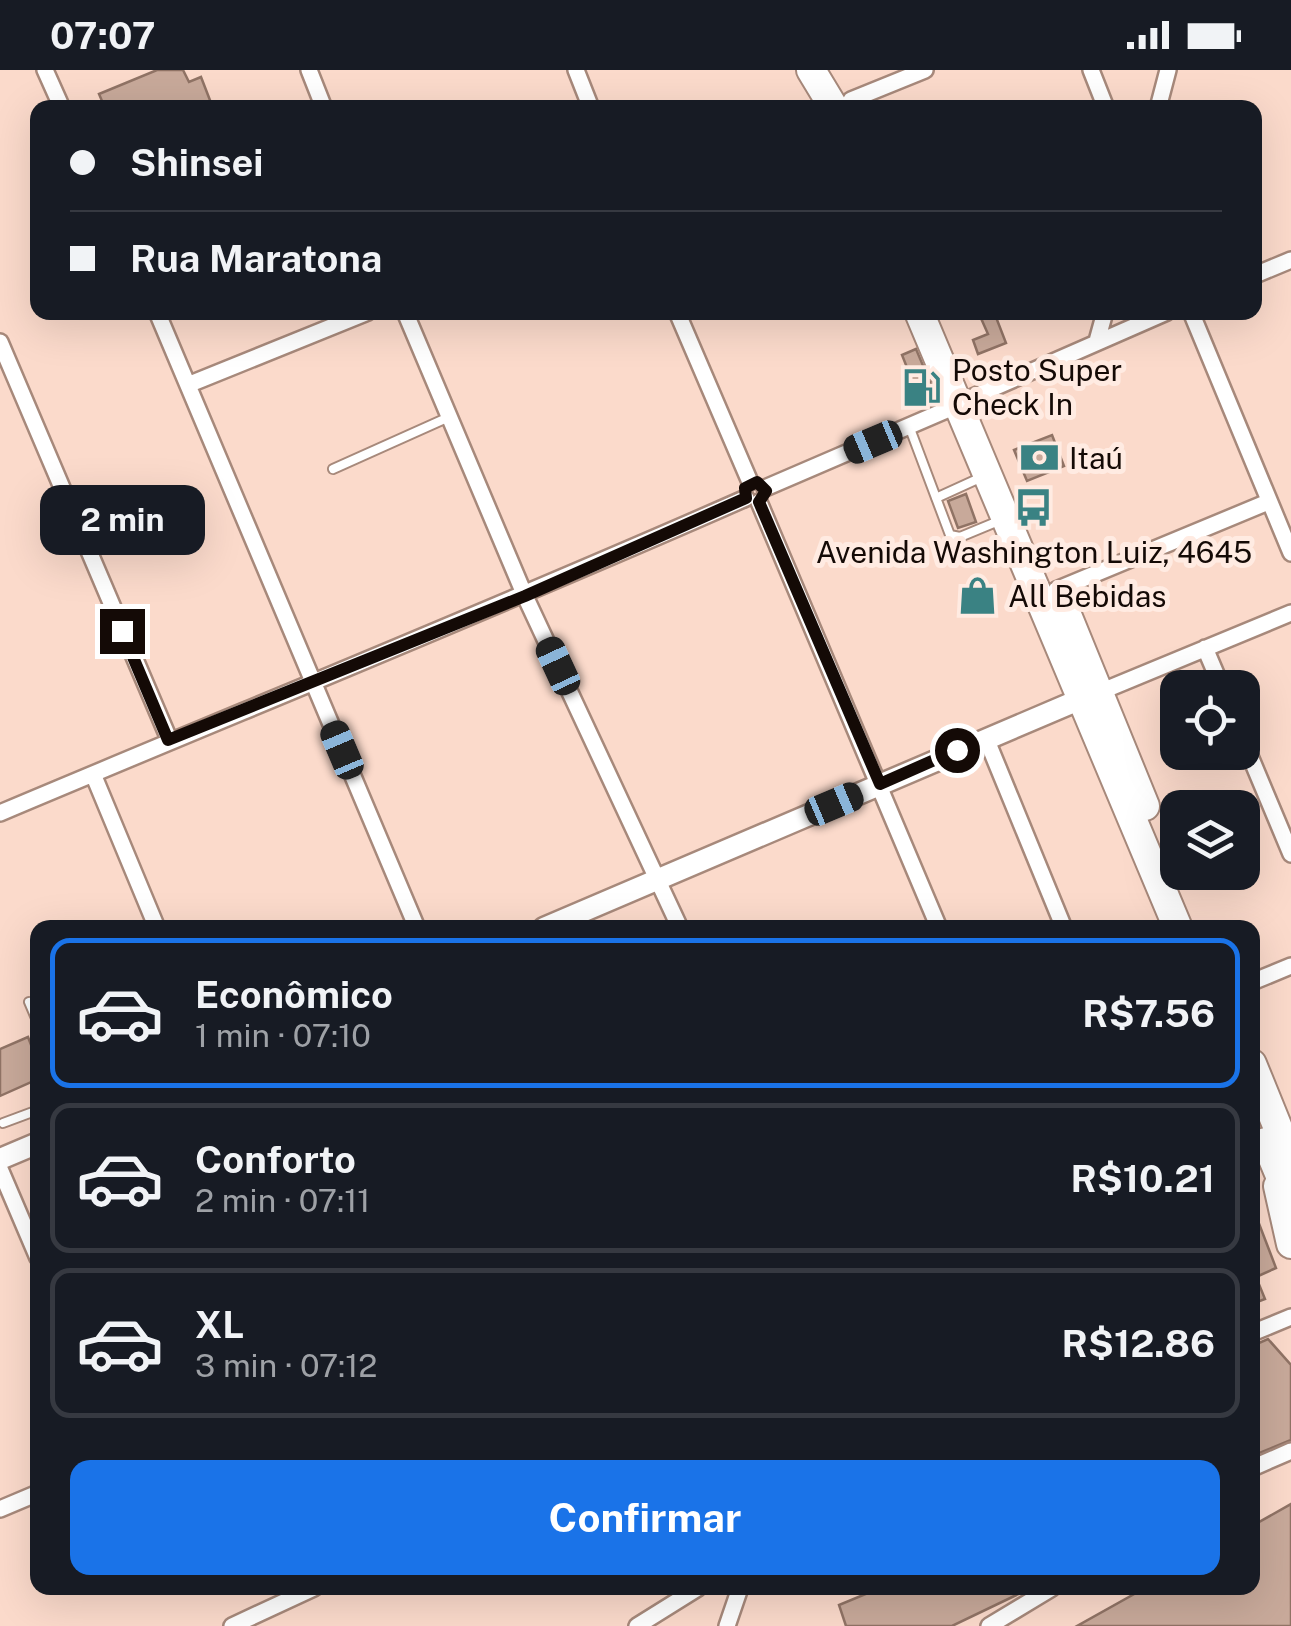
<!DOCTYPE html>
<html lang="pt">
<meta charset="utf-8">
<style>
:root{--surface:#171b24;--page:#242831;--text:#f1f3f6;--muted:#9ea1a6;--line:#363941;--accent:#1a73e8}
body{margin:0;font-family:"Public Sans",sans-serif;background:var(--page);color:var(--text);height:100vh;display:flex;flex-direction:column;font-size:38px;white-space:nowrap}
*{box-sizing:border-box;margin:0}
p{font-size:32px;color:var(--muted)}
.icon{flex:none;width:55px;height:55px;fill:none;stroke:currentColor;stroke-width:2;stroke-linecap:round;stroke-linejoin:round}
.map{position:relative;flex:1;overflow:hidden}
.sheet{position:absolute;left:30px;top:850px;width:1230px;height:675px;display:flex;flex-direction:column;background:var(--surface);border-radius:20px;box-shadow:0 10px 40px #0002}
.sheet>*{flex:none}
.top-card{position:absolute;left:30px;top:30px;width:1232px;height:220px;border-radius:20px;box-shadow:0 10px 40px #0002;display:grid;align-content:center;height:220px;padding:0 40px;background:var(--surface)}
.controls{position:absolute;left:1160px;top:600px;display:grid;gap:20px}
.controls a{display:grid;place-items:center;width:100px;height:100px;border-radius:20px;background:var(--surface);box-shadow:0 10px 40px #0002;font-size:50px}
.end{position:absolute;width:45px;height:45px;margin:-22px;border:12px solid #140a06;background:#fff;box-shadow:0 0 0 5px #fff}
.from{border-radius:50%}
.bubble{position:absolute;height:70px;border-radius:20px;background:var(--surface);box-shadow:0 10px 40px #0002;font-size:32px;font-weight:700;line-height:70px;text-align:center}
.car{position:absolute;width:30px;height:60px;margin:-30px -15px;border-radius:12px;box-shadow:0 0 8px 2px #0007;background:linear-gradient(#222 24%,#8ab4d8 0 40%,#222 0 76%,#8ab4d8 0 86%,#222 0)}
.top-card b{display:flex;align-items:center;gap:35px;height:95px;font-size:38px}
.top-card b+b{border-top:2px solid var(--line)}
.top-card i{width:25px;height:25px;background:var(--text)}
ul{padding:18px 0 0;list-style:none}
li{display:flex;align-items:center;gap:30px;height:150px;margin:0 20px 15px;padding:0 20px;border:5px solid var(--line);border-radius:20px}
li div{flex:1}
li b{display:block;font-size:38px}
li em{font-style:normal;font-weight:700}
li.active{border-color:var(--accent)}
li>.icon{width:90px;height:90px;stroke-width:1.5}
.primary-button{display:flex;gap:20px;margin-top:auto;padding:20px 40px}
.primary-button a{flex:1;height:115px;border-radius:20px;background:var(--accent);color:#fff;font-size:40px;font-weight:700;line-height:115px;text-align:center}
.status{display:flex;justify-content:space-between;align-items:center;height:70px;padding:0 50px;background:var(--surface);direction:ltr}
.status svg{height:28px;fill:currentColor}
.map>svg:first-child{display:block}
.building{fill:#c8a99a;stroke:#907365;stroke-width:2.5}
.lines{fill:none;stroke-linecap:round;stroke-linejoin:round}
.lane-casing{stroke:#a7897b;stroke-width:12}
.street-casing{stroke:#a7897b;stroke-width:20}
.secondary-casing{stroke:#a7897b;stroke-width:25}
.highway-casing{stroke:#a7897b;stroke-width:32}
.lane{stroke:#fff;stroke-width:8}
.street{stroke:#fff;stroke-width:15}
.secondary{stroke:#fff;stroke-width:20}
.highway{stroke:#fff;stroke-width:28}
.route{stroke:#140a06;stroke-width:12}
.labels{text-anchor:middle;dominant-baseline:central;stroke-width:10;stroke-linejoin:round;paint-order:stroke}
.poi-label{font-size:30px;fill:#140a06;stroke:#ffebe2;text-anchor:start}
</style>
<div class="status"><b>07:07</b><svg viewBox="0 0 49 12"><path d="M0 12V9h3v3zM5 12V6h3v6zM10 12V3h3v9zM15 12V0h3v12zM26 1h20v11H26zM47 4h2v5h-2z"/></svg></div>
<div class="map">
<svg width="1291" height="1556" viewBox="0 0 1291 1556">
<rect width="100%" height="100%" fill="#fbdacb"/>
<path class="building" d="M157,0H183L189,12L201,7L213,38H105L99,24Z
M994,242L1006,273L978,284L973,270L988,264L980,246Z
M916,279L938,331L923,337L919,326L914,329L905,307L910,305L902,285Z
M1052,365L1064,396L1027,411L1014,380Z
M966,424L976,452L958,458L948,431Z
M28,967L38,993L36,1010L0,1026V979Z
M1253,1138L1276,1198L1256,1207L1265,1229L1252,1234Z
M1268,1269L1291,1295V1370L1252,1386V1276Z
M1291,1434V1556H1077L1145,1518H1252V1456Z
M880,1518H1031L952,1556H846L839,1535Z"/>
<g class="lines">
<defs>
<path id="lane" d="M909,356L950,465L960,467L1001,450
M333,399L449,347
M936,428L982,407
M29,932L38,953
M3,1053L38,1040"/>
<path id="street" d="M45,0L62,38
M309,0L324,38
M576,0L591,38
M1091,0L1106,38
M851,30L925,0
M1158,38L1168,0
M1255,205L1291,190
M157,242L417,858
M405,242L525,526L680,858
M677,242L750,412
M1191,242L1291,483
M1097,271L1105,242
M0,272L169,669
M190,314L368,242
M973,327L1167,242
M765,418L958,335
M759,432L939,858
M1056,520L1268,432
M1205,578L1222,618
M1100,622L1291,543
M1242,667L1291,784
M986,668L1064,858
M93,704L157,858
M0,743C249,638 499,537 746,428
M1252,912L1291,896
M0,1099L38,1188
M1252,1263L1291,1247
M1252,1398L1291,1381
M0,1439L38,1423
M232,1556L314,1518
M637,1556L698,1518
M727,1556L740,1518
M989,1556L1052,1518"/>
<path id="secondary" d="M544,858L1081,629
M0,1089L38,1073"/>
<path id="highway" d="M811,0L834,38
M919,242L1178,858
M1063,535L1145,736
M1252,994L1291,1090
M1266,1072L1291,1132
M1278,1116L1291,1174"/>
</defs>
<use href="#lane" class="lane-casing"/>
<use href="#street" class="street-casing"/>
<use href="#secondary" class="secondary-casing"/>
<use href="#highway" class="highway-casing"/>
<use href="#lane" class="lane"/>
<use href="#street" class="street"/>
<use href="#secondary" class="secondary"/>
<use href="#highway" class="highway"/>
</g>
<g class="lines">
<path class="route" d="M122,561L168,670L525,526L746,428L745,418L757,412L766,421L759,432L880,714L957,680"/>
</g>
<defs>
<symbol id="fuel-bare" viewBox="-9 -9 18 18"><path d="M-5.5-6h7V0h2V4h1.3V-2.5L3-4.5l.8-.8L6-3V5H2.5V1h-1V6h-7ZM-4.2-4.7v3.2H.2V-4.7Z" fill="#3a8283" stroke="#ffebe2" stroke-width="2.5" paint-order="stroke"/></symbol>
<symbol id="bank-bare" viewBox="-9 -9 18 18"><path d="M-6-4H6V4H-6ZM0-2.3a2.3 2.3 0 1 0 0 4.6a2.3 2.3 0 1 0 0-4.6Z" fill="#3a8283" stroke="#ffebe2" stroke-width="2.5" paint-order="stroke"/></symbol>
<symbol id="bus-bare" viewBox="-9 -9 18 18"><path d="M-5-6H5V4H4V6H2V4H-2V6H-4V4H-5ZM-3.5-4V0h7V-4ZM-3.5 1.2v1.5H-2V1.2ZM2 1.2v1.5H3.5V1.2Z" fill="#3a8283" stroke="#ffebe2" stroke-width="2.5" paint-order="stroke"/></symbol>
<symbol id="shop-bare" viewBox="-9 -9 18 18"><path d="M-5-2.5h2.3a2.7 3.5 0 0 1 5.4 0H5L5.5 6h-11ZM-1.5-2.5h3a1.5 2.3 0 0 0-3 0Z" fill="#3a8283" stroke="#ffebe2" stroke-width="2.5" paint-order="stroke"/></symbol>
</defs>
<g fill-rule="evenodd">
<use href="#fuel-bare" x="894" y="290" width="55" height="55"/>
<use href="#bank-bare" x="1012" y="360" width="55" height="55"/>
<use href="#bus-bare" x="1006" y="410" width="55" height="55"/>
<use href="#shop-bare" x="950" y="498" width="55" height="55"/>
</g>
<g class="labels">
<g class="poi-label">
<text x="952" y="300">Posto Super<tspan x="952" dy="34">Check In</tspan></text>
<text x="1069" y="388">Itaú</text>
<text x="1034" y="482" text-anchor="middle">Avenida Washington Luiz, 4645</text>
<text x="1008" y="526">All Bebidas</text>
</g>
</g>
</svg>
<div class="controls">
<a><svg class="icon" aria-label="locate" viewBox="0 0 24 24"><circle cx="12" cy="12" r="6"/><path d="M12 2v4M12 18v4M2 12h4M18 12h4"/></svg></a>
<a><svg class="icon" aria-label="layers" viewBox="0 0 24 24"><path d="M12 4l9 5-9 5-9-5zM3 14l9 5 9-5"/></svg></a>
</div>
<i class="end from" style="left:957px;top:680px"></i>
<i class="end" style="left:122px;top:561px"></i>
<div class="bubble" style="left:40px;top:415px;width:165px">2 min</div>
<i class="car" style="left:873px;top:372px;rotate:247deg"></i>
<i class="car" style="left:558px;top:596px;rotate:335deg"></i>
<i class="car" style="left:342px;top:680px;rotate:337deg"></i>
<i class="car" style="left:834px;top:734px;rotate:67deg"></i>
<div class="top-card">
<b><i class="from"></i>Shinsei</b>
<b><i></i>Rua Maratona</b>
</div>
<section class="sheet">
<ul>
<li class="active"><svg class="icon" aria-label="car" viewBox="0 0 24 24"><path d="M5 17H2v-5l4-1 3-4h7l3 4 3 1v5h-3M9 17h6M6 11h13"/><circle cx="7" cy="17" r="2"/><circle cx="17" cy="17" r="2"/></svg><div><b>Econômico</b><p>1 min · 07:10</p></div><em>R$7.56</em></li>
<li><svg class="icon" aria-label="car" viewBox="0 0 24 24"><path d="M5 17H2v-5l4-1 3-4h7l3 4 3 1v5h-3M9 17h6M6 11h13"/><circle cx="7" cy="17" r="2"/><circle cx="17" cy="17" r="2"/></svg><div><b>Conforto</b><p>2 min · 07:11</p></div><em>R$10.21</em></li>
<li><svg class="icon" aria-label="car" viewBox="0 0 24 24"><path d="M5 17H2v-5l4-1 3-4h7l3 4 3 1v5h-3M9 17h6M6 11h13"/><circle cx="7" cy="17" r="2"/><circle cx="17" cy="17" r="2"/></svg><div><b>XL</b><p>3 min · 07:12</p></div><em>R$12.86</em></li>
</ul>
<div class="primary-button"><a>Confirmar</a></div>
</section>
</div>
